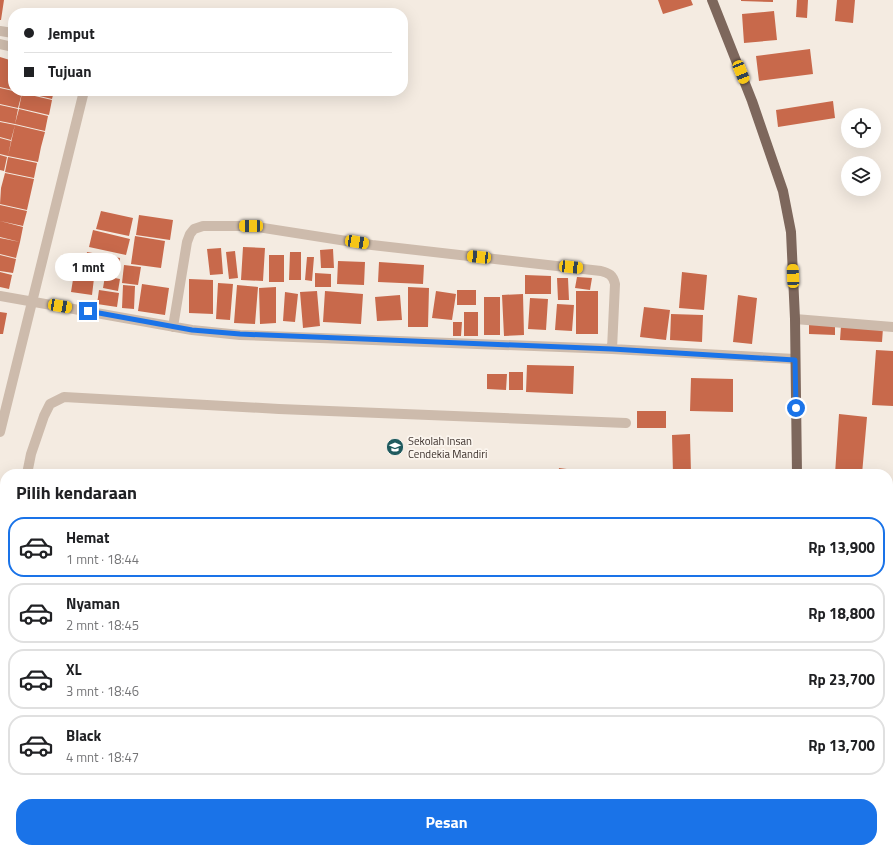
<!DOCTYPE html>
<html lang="id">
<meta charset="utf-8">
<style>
:root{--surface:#fff;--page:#f2f2f2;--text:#202124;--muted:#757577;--line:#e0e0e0;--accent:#1a73e8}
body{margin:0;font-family:"Titillium Web",sans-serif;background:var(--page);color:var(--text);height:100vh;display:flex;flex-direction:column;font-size:15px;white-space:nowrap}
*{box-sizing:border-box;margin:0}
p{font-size:13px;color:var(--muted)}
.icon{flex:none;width:22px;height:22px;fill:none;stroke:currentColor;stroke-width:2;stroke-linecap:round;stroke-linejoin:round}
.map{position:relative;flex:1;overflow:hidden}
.side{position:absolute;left:0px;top:469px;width:893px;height:384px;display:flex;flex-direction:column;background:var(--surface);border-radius:16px 16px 0 0;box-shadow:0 4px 16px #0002}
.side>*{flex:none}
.hud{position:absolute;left:8px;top:8px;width:400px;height:88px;border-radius:16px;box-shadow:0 4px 16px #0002;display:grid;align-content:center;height:88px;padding:0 16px;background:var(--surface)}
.buttons{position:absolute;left:841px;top:108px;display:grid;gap:8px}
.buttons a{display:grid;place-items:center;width:40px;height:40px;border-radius:50%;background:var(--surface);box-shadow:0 4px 16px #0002;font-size:20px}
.end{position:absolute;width:18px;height:18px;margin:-9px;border:5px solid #1a73e8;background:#fff;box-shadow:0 0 0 2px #fff}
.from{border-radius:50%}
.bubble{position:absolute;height:28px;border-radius:14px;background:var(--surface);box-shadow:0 4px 16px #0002;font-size:13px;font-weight:700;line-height:28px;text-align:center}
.car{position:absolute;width:12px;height:24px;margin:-12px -6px;border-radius:5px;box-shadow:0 0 3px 1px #0007;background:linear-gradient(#f5c518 24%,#345 0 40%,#f5c518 0 76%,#345 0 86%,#f5c518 0)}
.hud b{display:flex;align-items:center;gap:14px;height:38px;font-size:15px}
.hud b+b{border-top:1px solid var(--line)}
.hud i{width:10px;height:10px;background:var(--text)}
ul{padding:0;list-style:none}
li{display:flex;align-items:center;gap:12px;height:60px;margin:0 8px 6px;padding:0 8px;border:2px solid var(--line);border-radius:16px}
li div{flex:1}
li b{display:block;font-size:15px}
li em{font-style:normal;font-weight:700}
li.selected{border-color:var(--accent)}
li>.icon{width:36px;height:36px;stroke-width:1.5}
h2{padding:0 16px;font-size:18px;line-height:48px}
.primary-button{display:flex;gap:8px;margin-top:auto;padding:8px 16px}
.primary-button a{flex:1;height:46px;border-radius:16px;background:var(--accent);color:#fff;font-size:16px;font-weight:700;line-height:46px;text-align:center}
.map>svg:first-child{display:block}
.building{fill:#c8694b}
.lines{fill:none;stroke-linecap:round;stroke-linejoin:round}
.minor{stroke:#cdbbac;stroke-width:10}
.major{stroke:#7d675c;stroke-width:10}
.route{stroke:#1a73e8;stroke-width:5}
.labels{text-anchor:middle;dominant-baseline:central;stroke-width:3.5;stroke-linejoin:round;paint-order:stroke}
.poi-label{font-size:11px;fill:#3b302b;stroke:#fbf5ee;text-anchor:start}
</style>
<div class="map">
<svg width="893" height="853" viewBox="0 0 893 853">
<rect width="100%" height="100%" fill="#f4ebe1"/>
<path class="building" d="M0,0H4L1,20H0Z
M658,0H691L693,5L663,14Z
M741,0H773V2L741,1Z
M797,0H808L807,18L796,17Z
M837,0H855L853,23L835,21Z
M774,11L777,40L744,43L742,14Z
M810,49L813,74L759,81L756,56Z
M0,57L13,61V90L0,87Z
M0,88L22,93L18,108L0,104Z
M23,91H54L52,99L23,92Z
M22,93L52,100L49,115L19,108Z
M833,101L835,118L778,127L776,110Z
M0,105L18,109L15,124L0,121Z
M19,109L48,116L45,131L15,124Z
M0,122L15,125L11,140L0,137Z
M15,125L45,132L41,147L17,141L41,147L38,162L8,156Z
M0,138L11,141L8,156L0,154Z
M0,155L7,157L4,171L0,170Z
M8,157L37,163L34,178L5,172Z
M5,173L34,179L27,210L0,204L1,188L25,193L1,188Z
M0,205L27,211L23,226L0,221Z
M101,211L133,218L129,236L96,229Z
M139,215L173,220L170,240L136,235Z
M0,221L23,227L20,242L0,237Z
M93,230L130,239L126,255L89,247Z
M135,236L165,241L161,268L131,264Z
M0,238L20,242L16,258L0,254Z
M243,247L265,248L263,281L241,280Z
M221,248L223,274L210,275L207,249Z
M333,249L334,268H321L320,250Z
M235,251L238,278L229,279L226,252Z
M87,252L120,258L118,272L85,266Z
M290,252H301V280H289Z
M0,255L16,259L13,273L0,271Z
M269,255H284V282H269Z
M307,257H314L312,281L305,280Z
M338,261L365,262L364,285L337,284Z
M379,262L424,265L423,284L378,282Z
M124,265L141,267L138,285L122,283Z
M75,267L95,270L92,295L71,292Z
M0,272L12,275L9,289L0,287Z
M682,272L707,275L704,310L679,308Z
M315,273L331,274V287H315Z
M525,275L551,276V294H525Z
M105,276L120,279L118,291L103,288Z
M577,277L592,278L590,290L575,288Z
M557,278H568L569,300H558Z
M189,279L213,280V314L189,313Z
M218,283L233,284L230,320L216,319Z
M142,284L169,288L165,315L138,311Z
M123,285L135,286L134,309L122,308Z
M237,285L258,287L255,324L234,323Z
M276,287V323L260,324L259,288Z
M408,287L429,288L428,327H408Z
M99,290L119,293L117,307L97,304Z
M457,290H476V305H457Z
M317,291L320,326L303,328L300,292Z
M325,291L363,294L361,324L323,322Z
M436,291L456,294L452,320L432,318Z
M576,291H598V334H576Z
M285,292L298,294L295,322L283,321Z
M523,294L524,335L504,336L502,295Z
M400,295L402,320L377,321L375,297Z
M738,295L757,298L752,344L733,342Z
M484,297H500V335H484Z
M530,298L548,299L546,330L528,329Z
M557,304L574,305L572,331L555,330Z
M644,307L670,310L666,340L640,337Z
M0,312L7,313L3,334H0Z
M464,312H478V336H464Z
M671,314L703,315L702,342L670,340Z
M453,322H462L461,336H453Z
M809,324L835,325V335L809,334Z
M841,326L883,328L882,342L840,340Z
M876,350L893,351V406L872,405Z
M527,365L574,366L573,394L526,392Z
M509,372H523V390H509Z
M487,374H507L506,390L487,389Z
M691,378L733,379V412L690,411Z
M637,411H666V428H637Z
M839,414L867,417L862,474H835Z
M690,434L691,474H673L672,435Z
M559,468L598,473V474H558Z"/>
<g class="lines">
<path class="minor" d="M0,31L13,33
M0,44L13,47
M0,296L192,330L240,335L612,349L795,359
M795,319L893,327
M173,327L187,242L190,234L194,229L203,226H251L372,245L601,271C609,273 613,275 615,284L612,349
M0,432L84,91
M27,474L31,454L44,416L50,404L64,397L279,409L626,423
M0,594L5,571
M0,684L5,685"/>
<path class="major" d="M712,0L752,101L783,191L791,232L795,319L797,474
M805,848V853"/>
</g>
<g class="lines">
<path class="route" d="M88,311L192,330L240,334L612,349L795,360L796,408"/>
</g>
<defs>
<symbol id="school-disc" viewBox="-11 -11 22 22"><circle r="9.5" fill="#1f5a5e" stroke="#fbf5ee"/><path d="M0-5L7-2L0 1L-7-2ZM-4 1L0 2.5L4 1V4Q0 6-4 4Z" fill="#fff"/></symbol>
</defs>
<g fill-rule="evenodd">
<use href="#school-disc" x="385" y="437" width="20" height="20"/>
</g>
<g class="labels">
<g class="poi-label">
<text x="408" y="441">Sekolah Insan<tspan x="408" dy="13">Cendekia Mandiri</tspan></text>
</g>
</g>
</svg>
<div class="buttons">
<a><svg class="icon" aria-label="locate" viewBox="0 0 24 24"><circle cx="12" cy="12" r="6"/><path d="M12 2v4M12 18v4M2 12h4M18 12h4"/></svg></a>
<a><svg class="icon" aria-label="layers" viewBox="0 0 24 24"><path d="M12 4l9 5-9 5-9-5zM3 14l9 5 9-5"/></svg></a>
</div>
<i class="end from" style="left:796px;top:408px"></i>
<i class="end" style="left:88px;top:311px"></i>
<div class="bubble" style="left:55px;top:253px;width:66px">1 mnt</div>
<i class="car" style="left:741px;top:72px;rotate:158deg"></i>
<i class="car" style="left:251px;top:226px;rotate:270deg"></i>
<i class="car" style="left:357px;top:242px;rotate:99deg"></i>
<i class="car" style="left:479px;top:257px;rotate:276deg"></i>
<i class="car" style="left:571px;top:267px;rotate:96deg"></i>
<i class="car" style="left:793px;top:276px;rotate:358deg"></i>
<i class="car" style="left:60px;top:306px;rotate:100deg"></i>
<div class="hud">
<b><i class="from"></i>Jemput</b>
<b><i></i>Tujuan</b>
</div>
<section class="side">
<h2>Pilih kendaraan</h2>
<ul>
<li class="selected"><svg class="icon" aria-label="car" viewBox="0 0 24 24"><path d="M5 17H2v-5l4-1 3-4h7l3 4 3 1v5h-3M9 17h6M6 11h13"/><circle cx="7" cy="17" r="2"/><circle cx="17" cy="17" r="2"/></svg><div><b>Hemat</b><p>1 mnt · 18:44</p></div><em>Rp 13,900</em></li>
<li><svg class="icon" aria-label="car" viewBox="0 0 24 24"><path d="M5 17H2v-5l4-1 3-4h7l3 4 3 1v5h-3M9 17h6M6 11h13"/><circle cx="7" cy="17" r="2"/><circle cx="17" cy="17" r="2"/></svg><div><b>Nyaman</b><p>2 mnt · 18:45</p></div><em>Rp 18,800</em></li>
<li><svg class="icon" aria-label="car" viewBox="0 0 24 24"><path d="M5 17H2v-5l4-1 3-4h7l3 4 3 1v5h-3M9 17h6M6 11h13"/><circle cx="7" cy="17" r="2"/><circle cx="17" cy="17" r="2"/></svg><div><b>XL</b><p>3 mnt · 18:46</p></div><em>Rp 23,700</em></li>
<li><svg class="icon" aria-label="car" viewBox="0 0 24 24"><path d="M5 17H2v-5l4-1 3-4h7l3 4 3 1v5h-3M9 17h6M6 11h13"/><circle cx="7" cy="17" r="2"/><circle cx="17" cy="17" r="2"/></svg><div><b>Black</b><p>4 mnt · 18:47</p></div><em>Rp 13,700</em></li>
</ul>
<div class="primary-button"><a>Pesan</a></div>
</section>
</div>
